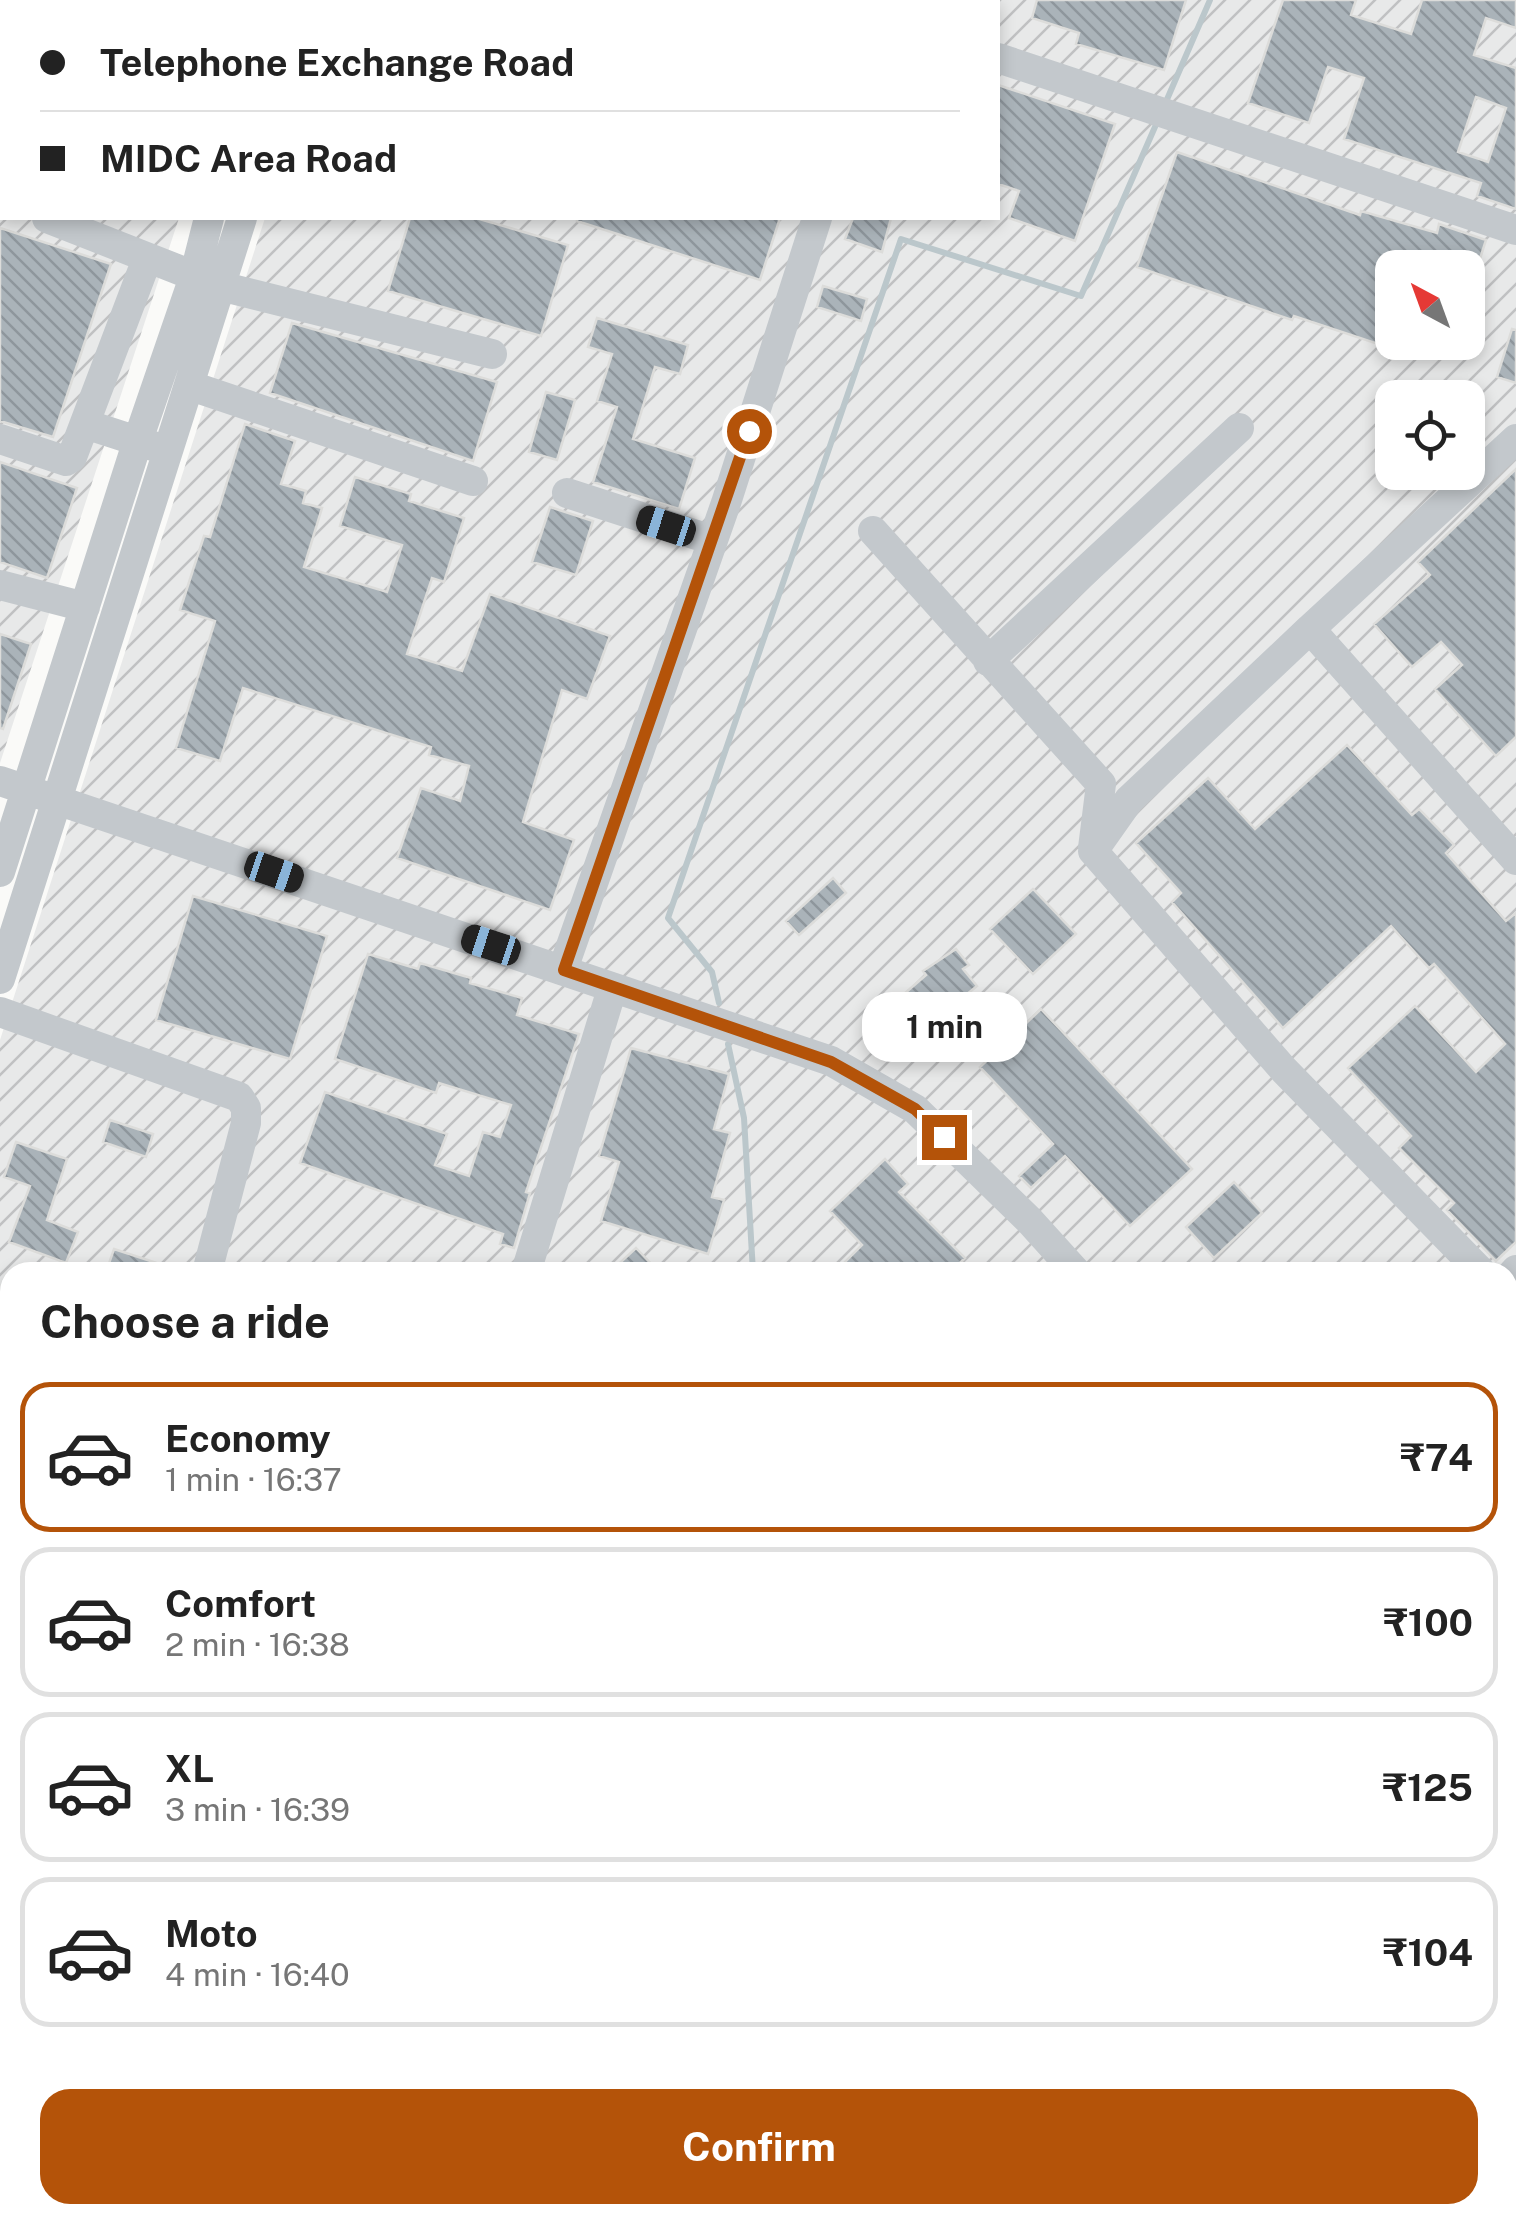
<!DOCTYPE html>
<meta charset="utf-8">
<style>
:root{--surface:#fff;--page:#f2f2f2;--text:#222;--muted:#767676;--line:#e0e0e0;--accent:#b45309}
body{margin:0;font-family:"Public Sans",sans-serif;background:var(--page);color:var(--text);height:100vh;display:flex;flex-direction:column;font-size:38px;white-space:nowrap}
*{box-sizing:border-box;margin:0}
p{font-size:32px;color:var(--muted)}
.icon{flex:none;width:55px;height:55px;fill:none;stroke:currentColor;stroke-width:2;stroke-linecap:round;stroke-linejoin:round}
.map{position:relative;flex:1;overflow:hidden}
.details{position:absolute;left:0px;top:1262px;width:1518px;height:962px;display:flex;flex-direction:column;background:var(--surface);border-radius:30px 30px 0 0;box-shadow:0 5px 15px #0003}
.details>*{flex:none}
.hud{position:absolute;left:0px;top:0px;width:1000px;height:220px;box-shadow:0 5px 15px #0003;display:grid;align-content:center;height:220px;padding:0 40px;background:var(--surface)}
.needle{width:65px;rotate:319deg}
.buttons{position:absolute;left:1375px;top:250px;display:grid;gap:20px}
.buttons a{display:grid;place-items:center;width:110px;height:110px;border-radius:20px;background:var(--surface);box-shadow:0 5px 15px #0003;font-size:50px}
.end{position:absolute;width:45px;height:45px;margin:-22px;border:12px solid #b45309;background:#fff;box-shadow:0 0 0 5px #fff}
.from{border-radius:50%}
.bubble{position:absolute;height:70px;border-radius:30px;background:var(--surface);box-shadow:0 5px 15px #0003;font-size:32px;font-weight:700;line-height:70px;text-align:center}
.car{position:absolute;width:30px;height:60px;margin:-30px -15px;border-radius:12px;box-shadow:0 0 8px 2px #0007;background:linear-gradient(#222 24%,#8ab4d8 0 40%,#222 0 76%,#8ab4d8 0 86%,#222 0)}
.hud b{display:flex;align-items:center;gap:35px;height:95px;font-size:38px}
.hud b+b{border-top:2px solid var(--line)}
.hud i{width:25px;height:25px;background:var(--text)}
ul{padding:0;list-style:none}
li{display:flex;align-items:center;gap:30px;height:150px;margin:0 20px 15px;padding:0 20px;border:5px solid var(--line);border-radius:30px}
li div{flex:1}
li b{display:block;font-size:38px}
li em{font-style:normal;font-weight:700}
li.selected{border-color:var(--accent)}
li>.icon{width:90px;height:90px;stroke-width:1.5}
h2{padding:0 40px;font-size:45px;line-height:120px}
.cta{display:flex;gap:20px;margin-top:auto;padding:20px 40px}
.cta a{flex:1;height:115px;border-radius:30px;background:var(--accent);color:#fff;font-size:40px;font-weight:700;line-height:115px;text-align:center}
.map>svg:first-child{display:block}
.built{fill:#e8e9e9}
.industrial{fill:url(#industrial-furrows);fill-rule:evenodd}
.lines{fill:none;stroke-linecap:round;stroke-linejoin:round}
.stream{stroke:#bbc7cb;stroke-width:6}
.building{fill:url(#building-back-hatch);stroke:#dcdcda;stroke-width:2.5;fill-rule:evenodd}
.minor{stroke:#c3c8cc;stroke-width:30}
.route{stroke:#b45309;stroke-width:12}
</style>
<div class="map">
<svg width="1516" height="2223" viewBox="0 0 1516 2223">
<defs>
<pattern id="industrial-furrows" width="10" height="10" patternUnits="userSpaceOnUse" patternTransform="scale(2.5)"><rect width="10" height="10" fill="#e8e9e9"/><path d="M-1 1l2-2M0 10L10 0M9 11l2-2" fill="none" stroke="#c0c1c2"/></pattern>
<pattern id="building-back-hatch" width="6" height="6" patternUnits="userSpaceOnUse" patternTransform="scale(2.5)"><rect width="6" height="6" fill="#aab3b9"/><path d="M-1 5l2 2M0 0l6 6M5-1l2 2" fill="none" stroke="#8e969c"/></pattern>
</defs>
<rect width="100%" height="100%" fill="#fafaf8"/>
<path class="built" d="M1516,1588V2223H846L854,2215H1508V1596Z"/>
<path class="industrial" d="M0,0H251L2,2V218H179L0,763Z
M336,0H1516V1588L1508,1596V1272H10V2215H854L846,2223H0V1040L265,218H998V2H335ZM1392,268H1468V342H1392ZM1392,398H1468V472H1392Z"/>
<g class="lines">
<path class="stream" d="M1165,104L1210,0
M719,1003L712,972L668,918L901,239L1081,296L1158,120
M728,1044L744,1118L753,1272
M810,2223L819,2215"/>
</g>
<path class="building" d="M1037,0H1186L1164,70L1076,44L1079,33L1032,18Z
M1283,0H1356L1351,15L1411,34L1422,0H1516V28L1486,18L1474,55L1516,68V209L1477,196L1481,183L1344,139L1364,78L1328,67L1309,123L1248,103ZM1476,97L1506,108L1488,162L1458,152Z
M998,85L1115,124L1075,241L1009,218L1019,191L998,184Z
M1177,152L1360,215L1361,211L1437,233L1439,224L1486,240L1477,268H1419L1391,260L1378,295L1392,300V321L1384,346L1294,316L1292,320L1137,267Z
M410,218H476L568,245L541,336L388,291Z
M577,218H780L760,280L577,221Z
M853,218H891L882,252L845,239Z
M0,228L111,264L53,437L0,421Z
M823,286L867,299L861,321L817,307Z
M597,318L688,345L680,374L655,367L633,439L695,458L679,509L593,482L617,407L597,401L612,354L588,347Z
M292,323L497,382L473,461L270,393Z
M1512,329L1516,330V383L1497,377Z
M546,392L575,400L557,460L529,452Z
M245,424L295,441L281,484L306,491L303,503L322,508L304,567L387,592L402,545L340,526L355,477L411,494L409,501L464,518L444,582L432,578L407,654L462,671L490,594L610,636L587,699L562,690L523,822L574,840L550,910L397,858L421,788L460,801L469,766L429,755L431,747L243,688L220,761L176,748L215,621L180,610L204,536L210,537Z
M0,462L77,488L47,578L0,562Z
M1516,469V737L1496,756L1435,689L1462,665L1441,642L1412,667L1374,624L1430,575L1418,562Z
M550,507L593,521L576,575L532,562Z
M0,634L31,644L3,729L0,728Z
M1347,745L1412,815L1419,809L1454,845L1446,853L1506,921L1516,913V1242L1496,1261L1447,1210L1454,1203L1399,1148L1411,1136L1348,1068L1415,1006L1476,1072L1505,1044L1434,964L1429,968L1391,926L1283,1028L1172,902L1181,893L1136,843L1208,778L1255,829Z
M833,878L846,893L799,935L786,921Z
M1033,889L1076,934L1033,974L990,929Z
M193,896L327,936L290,1059L156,1020Z
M956,949L969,965L963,969L977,986L939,1017L927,1004L919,1011L914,1006L907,1012L897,1000L926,975L923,971Z
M368,954L418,969L420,963L471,978L470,983L522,998L517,1015L579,1034L526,1192L530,1193L514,1248L500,1244L503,1234L300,1163L325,1092L447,1134L435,1165L469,1176L483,1132L500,1137L511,1105L439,1083L436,1093L335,1059Z
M1041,1009L1192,1169L1130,1226L1065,1156L1031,1188L1019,1176L1053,1144L980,1067Z
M631,1048L729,1074L714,1129L730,1133L712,1197L724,1200L708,1254L601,1221L619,1162L599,1156Z
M110,1120L153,1134L146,1157L103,1142Z
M16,1142L67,1159L47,1220L78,1232L66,1263L9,1242L30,1186L4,1177Z
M885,1159L908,1184L899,1192L965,1258L951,1272H835L862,1245L830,1211Z
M1234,1182L1262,1213L1214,1258L1186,1227Z
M636,1248L659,1272H610Z
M114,1249L175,1269L174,1272H106Z"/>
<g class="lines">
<path class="minor" d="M823,0L830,2
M278,2L279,0
M311,2L312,0
M998,58L1516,230
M0,151L2,152
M0,198L2,199
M47,218L220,286L492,354
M191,386L473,481
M85,424L156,447
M0,439L66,461L72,457L147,259
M567,493L712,540
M873,531L1101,784L1093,848
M0,585L85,607
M1310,629L1516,439
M988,661L1239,428
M0,781L831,1061L915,1109L1029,1220L1076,1272
M0,872L138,440L194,277L209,218
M563,969L726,503L817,218
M0,979L242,218
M0,1012L239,1097L246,1108V1123L207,1272
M526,1272L612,989
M1481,1272L1284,1070L1093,851L1129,800L1310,629L1516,860
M1508,1279L1516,1270
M0,1521L10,1524
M1508,1679L1516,1671
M1508,1871L1516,1879
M0,1885L10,1874
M0,2005L10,2015
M1508,2057L1516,2066
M1508,2196L1516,2187
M1069,2215L1076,2223
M148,2223L156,2215
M198,2223L206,2215
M750,2223L758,2215
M907,2223L915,2215
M1259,2223L1268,2215
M1479,2223L1487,2215"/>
</g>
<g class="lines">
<path class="route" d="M749,431L564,970L831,1062L915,1109L944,1137"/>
</g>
</svg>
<div class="buttons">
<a><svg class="needle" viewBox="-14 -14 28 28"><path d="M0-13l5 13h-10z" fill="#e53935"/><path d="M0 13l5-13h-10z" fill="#767676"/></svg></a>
<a><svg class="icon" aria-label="locate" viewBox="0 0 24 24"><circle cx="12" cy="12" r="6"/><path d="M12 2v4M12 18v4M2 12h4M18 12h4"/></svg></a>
</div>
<i class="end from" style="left:749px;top:431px"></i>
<i class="end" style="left:944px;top:1137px"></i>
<div class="bubble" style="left:862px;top:992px;width:165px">1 min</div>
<i class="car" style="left:666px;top:526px;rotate:288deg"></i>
<i class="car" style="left:274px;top:872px;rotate:109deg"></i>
<i class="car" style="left:491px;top:945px;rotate:288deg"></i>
<div class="hud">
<b><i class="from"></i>Telephone Exchange Road</b>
<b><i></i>MIDC Area Road</b>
</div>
<section class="details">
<h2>Choose a ride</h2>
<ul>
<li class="selected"><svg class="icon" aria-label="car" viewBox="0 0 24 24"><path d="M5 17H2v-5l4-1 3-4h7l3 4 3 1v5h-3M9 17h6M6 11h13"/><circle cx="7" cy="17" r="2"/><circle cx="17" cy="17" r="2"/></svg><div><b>Economy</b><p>1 min · 16:37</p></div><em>₹74</em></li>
<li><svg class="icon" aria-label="car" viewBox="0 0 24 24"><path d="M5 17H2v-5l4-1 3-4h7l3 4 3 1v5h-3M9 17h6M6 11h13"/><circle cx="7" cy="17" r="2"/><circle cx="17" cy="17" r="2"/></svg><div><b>Comfort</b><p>2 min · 16:38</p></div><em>₹100</em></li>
<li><svg class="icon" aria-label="car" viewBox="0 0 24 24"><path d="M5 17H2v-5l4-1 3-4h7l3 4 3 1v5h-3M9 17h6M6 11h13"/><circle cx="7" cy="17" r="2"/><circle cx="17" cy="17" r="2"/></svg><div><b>XL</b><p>3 min · 16:39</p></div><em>₹125</em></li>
<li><svg class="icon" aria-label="car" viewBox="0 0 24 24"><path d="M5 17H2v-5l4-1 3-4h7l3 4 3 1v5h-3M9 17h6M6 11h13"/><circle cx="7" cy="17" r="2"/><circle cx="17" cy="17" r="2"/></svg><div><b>Moto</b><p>4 min · 16:40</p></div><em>₹104</em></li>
</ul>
<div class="cta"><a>Confirm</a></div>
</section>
</div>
